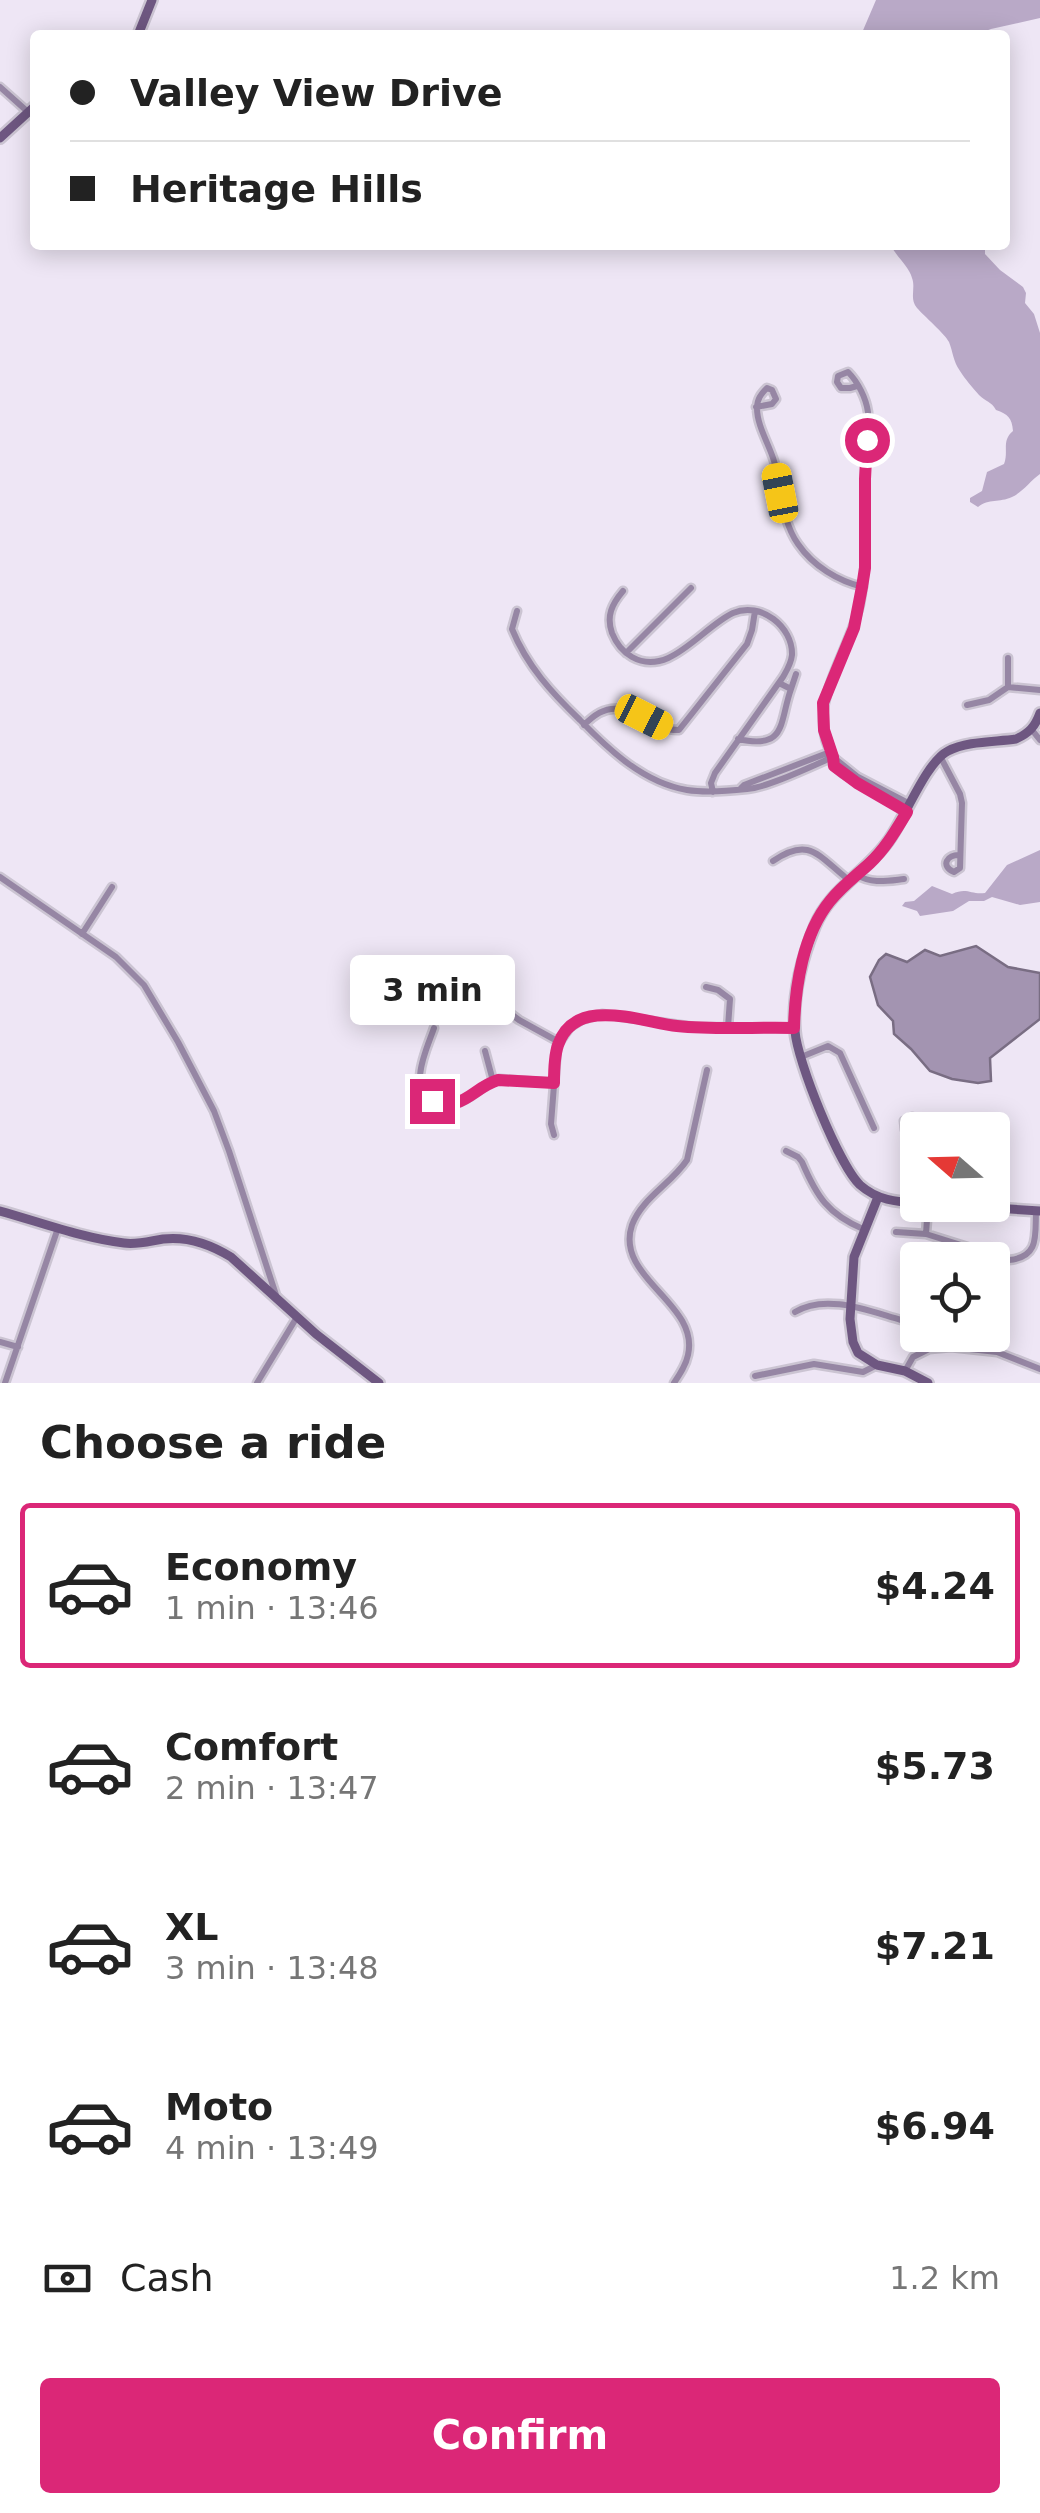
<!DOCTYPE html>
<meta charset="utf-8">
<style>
:root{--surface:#fff;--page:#f2f2f2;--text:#222;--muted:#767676;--line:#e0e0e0;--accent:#db2777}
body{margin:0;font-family:"DejaVu Sans",sans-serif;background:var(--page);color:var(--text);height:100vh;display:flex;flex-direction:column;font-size:38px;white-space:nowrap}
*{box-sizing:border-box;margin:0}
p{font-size:32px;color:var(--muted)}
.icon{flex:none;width:55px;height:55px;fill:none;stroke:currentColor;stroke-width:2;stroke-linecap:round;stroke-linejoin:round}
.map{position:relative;height:1383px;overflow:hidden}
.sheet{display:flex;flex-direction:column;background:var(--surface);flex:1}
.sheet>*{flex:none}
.banner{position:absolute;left:30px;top:30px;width:980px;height:220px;border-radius:10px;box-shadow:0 5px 25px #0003;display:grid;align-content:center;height:220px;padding:0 40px;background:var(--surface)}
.needle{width:65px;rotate:290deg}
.tools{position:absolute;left:900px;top:1112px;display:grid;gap:20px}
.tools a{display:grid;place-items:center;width:110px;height:110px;border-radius:10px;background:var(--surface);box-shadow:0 5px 25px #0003;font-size:50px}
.end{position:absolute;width:45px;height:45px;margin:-22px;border:12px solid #db2777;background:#fff;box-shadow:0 0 0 5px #fff}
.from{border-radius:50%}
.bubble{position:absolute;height:70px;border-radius:10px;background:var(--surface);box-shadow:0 5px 25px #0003;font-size:32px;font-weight:800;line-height:70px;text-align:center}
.car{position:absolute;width:30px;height:60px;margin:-30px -15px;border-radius:12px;box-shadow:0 0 8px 2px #0007;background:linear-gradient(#f5c518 24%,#345 0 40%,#f5c518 0 76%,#345 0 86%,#f5c518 0)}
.banner b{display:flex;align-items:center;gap:35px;height:95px;font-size:38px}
.banner b+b{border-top:2px solid var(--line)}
.banner i{width:25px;height:25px;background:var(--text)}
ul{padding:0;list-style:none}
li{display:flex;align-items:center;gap:30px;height:165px;margin:0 20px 15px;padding:0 20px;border:5px solid transparent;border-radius:10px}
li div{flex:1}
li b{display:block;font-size:38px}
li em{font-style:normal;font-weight:800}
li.current{border-color:var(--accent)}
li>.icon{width:90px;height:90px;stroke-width:1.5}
h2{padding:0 40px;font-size:45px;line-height:120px}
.pay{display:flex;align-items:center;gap:25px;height:110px;padding:0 40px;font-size:38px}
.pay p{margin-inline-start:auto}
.button{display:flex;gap:20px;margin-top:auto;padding:20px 40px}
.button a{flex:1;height:115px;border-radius:10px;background:var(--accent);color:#fff;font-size:40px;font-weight:800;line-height:115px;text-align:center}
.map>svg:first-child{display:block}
.forest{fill:#b9a9c7}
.water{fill:#a394b1;stroke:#796d83;stroke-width:2.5}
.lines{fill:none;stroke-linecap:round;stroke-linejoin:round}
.street-casing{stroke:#cbc4d2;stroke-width:11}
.secondary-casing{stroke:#cbc4d2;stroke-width:14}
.street{stroke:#9686a4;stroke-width:6}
.secondary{stroke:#6e5781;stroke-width:9}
.route{stroke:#db2777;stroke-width:12}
</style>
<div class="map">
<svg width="1040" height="1383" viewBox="0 0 1040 1383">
<rect width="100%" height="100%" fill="#eee6f5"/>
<path class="forest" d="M876,0H1040V18L991,29L975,35H861Z
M891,245H985V254L1000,270L1023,287L1026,293L1025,303L1034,314L1040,333V474C1030,481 1023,492 1012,497C999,503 989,498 978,507L970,502V498L982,491L987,472L1004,464C1009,451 1001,441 1013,431C1012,418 1008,414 996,410C991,401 986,402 979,395C973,388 965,379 960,371C953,361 953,352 949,342C945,334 924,316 917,308C909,299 916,288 912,278C909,266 896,257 891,245Z
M1040,850V902L1020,905L992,897L984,901H969L953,911L920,916L917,911L902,906L905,902L914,901L932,886L952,894C967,887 971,895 985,893L1007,865Z"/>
<path class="water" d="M976,946L1008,967L1040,973V1019L990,1058L991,1081L978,1083L952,1079L930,1071L911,1049L894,1034L893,1021L878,1005L870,977L879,960L886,954L907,962L925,950L940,956Z"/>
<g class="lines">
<defs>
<path id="street" d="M0,87L28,112
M756,407L772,404L776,399L772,390L767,388C761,394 757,399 757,408C757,426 769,444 774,461C782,488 781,520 798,544C813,566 838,581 863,587
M623,591C612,604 606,616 612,633C616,643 623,652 632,657C669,678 701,628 733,613C761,601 793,627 792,655C791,664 787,670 783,677L715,773L711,783L713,792
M517,611L512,629C527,666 552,693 580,720C609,750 644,783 687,790C706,793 729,791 747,789C769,787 812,766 833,757C803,709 849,653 860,604C868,563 864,523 865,482C865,459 870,435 868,412C866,398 858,382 848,372L838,376L837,382L841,388H850L857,386
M626,653L691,588
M1008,687V658
M791,689L796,674
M967,705L989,700L1008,687L1040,690
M584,725C622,685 642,731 679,730L747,644L752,630L755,611
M1032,730L1040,740
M738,739C787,750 779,723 791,689L779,683
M940,756L960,794L962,803L960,868L954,872C940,866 947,854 960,855
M741,788L744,785L830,752
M907,811L842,773L833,765V757L858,777L910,804
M773,861C808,837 817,854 845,877L848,882
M857,875C872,884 886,881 904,879
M0,877L116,957L144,985L178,1042L214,1111L229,1151L276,1295
M82,934L112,887
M462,963L503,1008L519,1020L559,1042
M706,987L718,990L730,999L728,1027
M434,1028C427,1049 407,1087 433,1102C443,1107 455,1105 464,1100C477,1094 485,1083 499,1079L553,1083
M485,1051L493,1081
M801,1057L828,1046L840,1053L874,1128
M554,1135L551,1124L557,1046L570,1027L581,1020L602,1014L694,1027L794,1028
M917,1135L909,1134L905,1130L904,1121L912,1117C920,1120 920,1123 920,1130
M786,1151L798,1157L802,1162C817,1197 828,1214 863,1229
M905,1202L918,1134
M928,1205L926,1234L1009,1260C1040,1257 1035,1235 1036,1210
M896,1232L926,1234
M795,1312C826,1293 869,1311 901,1320
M0,1342L18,1347
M905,1371L913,1357L929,1349L951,1347L997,1352L1040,1369
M755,1376L814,1364L863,1372L877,1365
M5,1383L58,1228
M257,1383L297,1317
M674,1383C680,1374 686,1365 688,1355C700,1303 614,1278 632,1225C642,1198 671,1184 687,1160L707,1070"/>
<path id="secondary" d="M138,35L152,0
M0,138L35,106
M878,1197L854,1257L850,1319L853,1342L858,1353L877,1365L905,1371L928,1383
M918,1203C896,1202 877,1200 860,1185C839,1165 797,1061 795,1031C792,997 802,958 815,926C830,889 867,872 889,840C905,818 926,762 948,751C967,741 995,742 1016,739C1029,733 1035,727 1040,713
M947,1205L1040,1211
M0,1211C40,1222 82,1238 124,1243C137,1245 150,1241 163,1239C188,1236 210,1244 231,1257L316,1334L379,1383"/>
</defs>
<use href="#street" class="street-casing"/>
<use href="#secondary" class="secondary-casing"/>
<use href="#street" class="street"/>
<use href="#secondary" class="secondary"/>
</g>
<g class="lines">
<path class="route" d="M432,1101C464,1112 472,1088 498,1080L554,1083C554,1071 554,1057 558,1045C575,995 641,1022 677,1026C716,1030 755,1027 794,1028C795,986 803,934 830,901C842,886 857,875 870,863C886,848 896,830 907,812L857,783L834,766L833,757L824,730L823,703L854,628L862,587L865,568V479L867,440"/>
</g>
</svg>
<div class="tools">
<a><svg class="needle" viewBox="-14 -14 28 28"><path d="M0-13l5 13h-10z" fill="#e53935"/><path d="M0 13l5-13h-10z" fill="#767676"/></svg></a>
<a><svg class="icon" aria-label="locate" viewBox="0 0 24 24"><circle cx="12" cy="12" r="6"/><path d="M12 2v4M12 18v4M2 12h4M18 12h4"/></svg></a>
</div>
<i class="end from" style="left:867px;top:440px"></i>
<i class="end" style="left:432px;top:1101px"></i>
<div class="bubble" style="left:350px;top:955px;width:165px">3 min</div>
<i class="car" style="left:780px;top:493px;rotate:349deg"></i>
<i class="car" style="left:644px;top:717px;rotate:117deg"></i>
<div class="banner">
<b><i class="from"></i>Valley View Drive</b>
<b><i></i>Heritage Hills</b>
</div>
</div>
<section class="sheet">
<h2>Choose a ride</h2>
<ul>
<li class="current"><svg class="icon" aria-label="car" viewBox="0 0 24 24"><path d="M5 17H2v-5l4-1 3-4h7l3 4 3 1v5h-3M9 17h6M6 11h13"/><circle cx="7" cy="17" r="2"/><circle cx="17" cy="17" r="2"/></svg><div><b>Economy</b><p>1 min · 13:46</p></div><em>$4.24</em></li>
<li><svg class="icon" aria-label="car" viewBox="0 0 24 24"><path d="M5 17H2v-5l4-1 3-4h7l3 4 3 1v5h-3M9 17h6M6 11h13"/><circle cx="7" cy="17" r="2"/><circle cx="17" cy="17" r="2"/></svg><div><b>Comfort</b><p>2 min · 13:47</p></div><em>$5.73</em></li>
<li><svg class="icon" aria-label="car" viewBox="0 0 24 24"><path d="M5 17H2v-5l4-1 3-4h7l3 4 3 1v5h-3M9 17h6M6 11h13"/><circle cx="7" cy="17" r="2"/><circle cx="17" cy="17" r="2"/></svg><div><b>XL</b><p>3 min · 13:48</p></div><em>$7.21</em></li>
<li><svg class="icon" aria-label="car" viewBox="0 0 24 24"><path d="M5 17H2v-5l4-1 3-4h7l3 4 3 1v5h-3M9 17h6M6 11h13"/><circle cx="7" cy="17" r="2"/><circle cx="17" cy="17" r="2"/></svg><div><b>Moto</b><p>4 min · 13:49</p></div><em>$6.94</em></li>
</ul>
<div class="pay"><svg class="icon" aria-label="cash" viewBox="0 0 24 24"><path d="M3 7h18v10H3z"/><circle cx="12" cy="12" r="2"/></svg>Cash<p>1.2 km</p></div>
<div class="button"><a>Confirm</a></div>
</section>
